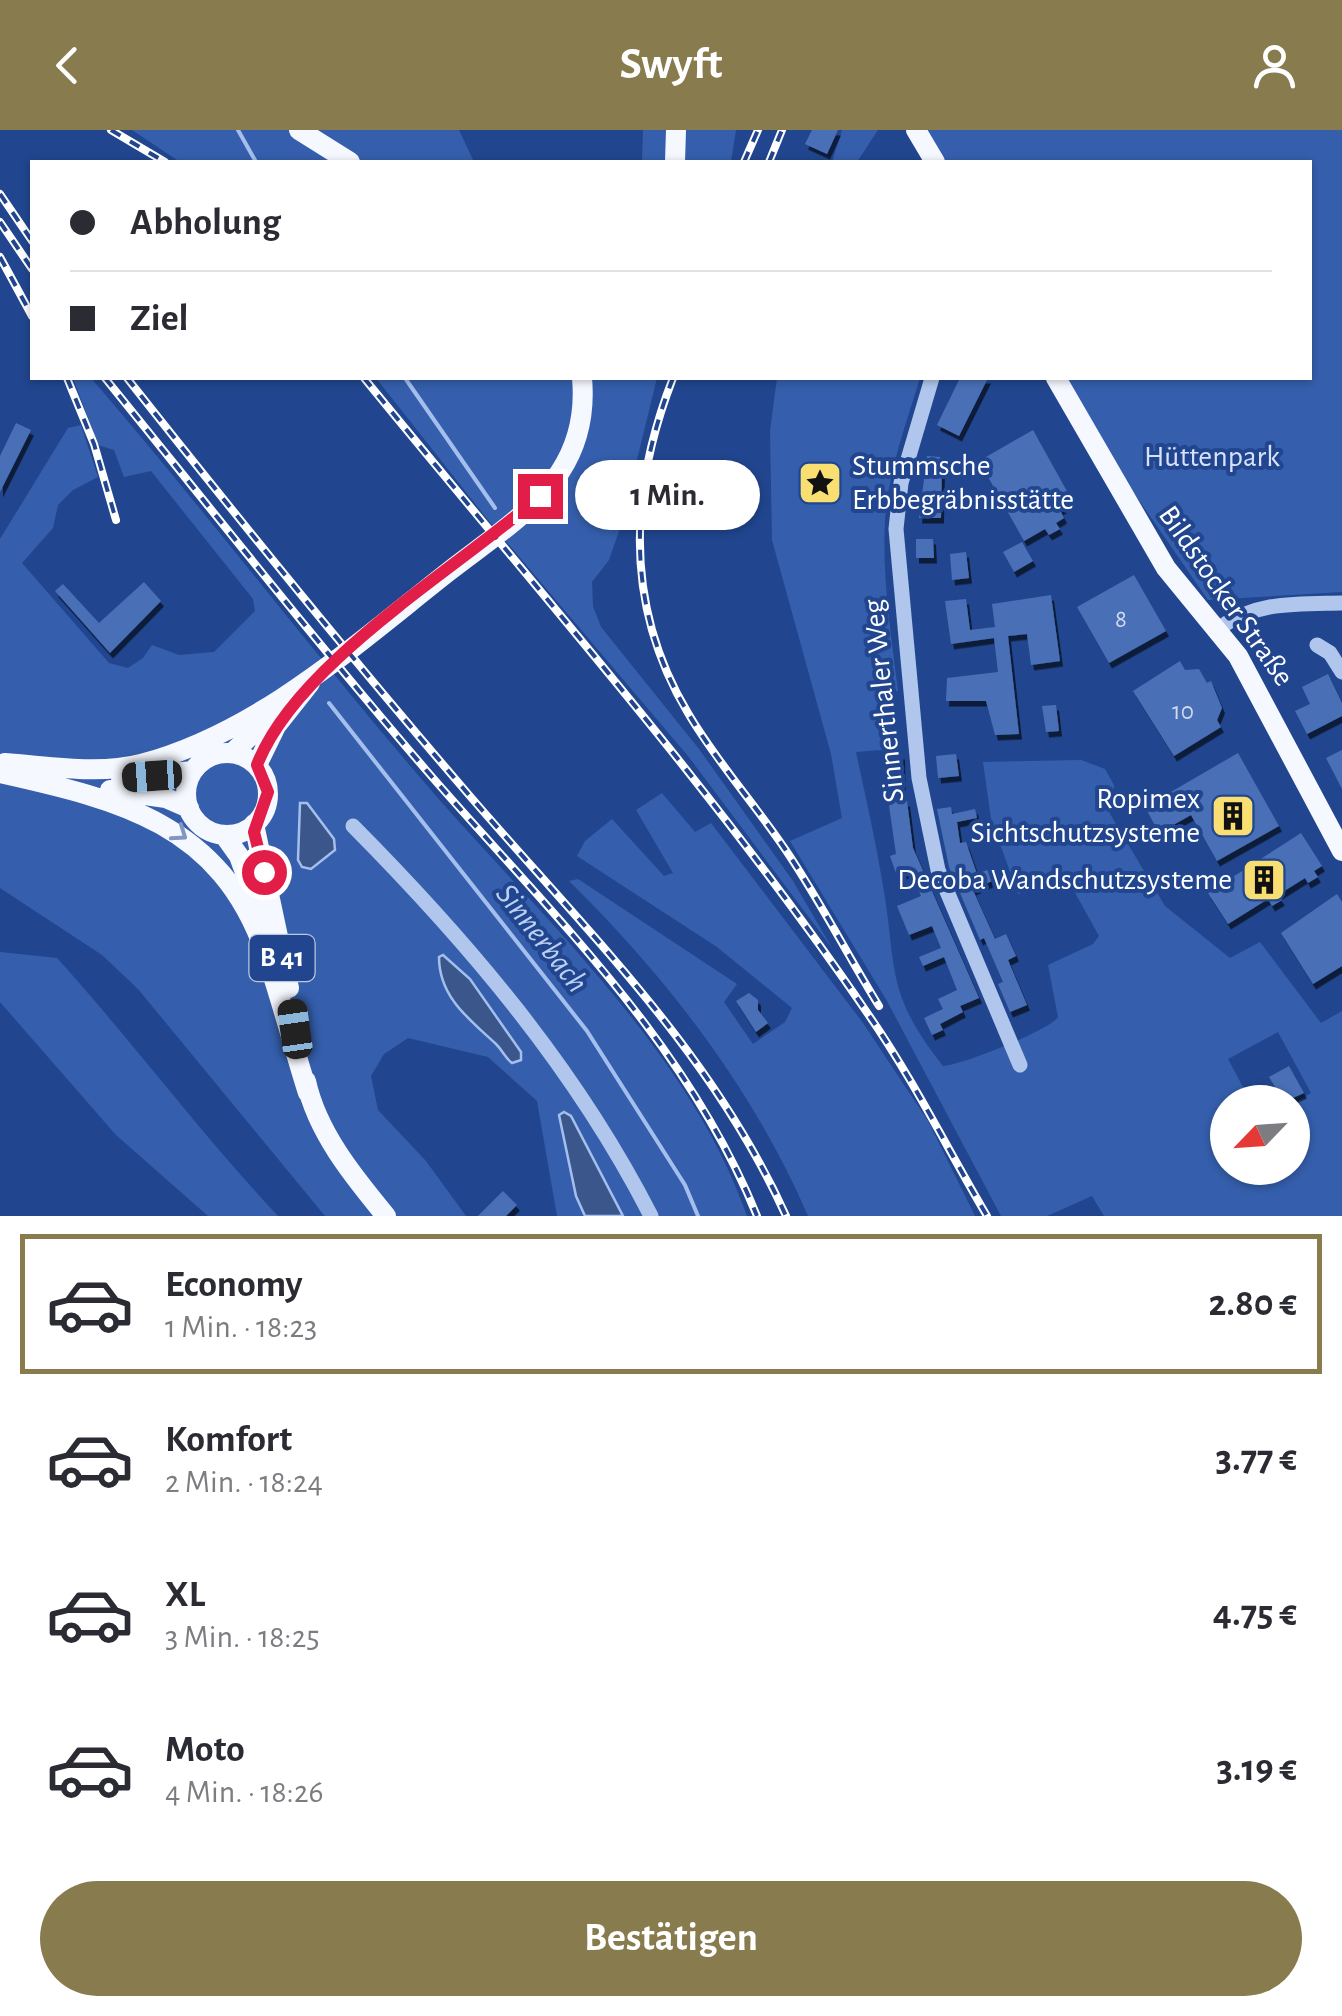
<!DOCTYPE html>
<html lang="de">
<meta charset="utf-8">
<style>
:root{--surface:#fff;--page:#f7f7f7;--text:#2b2b33;--muted:#7c7c81;--line:#e1e1e2;--accent:#887c4f}
body{margin:0;font-family:"Alegreya Sans",sans-serif;background:var(--page);color:var(--text);height:100vh;display:flex;flex-direction:column;font-size:38px;white-space:nowrap}
*{box-sizing:border-box;margin:0}
p{font-size:32px;color:var(--muted)}
.icon{flex:none;width:55px;height:55px;fill:none;stroke:currentColor;stroke-width:2;stroke-linecap:round;stroke-linejoin:round}
.map{position:relative;height:1086px;overflow:hidden}
.sheet{display:flex;flex-direction:column;background:var(--surface);flex:1}
.sheet>*{flex:none}
.guide{position:absolute;left:30px;top:30px;width:1282px;height:220px;border-radius:0px;box-shadow:0 2px 8px #0004;display:grid;align-content:center;height:220px;padding:0 40px;background:var(--surface)}
.needle{width:65px;rotate:245deg}
.buttons{position:absolute;left:1210px;top:955px;display:grid;gap:20px}
.buttons a{display:grid;place-items:center;width:100px;height:100px;border-radius:50%;background:var(--surface);box-shadow:0 2px 8px #0004;font-size:50px}
.end{position:absolute;width:45px;height:45px;margin:-22px;border:12px solid #e11d48;background:#fff;box-shadow:0 0 0 5px #fff}
.from{border-radius:50%}
.bubble{position:absolute;height:70px;border-radius:35px;background:var(--surface);box-shadow:0 2px 8px #0004;font-size:32px;font-weight:700;line-height:70px;text-align:center}
.car{position:absolute;width:30px;height:60px;margin:-30px -15px;border-radius:12px;box-shadow:0 0 8px 2px #0007;background:linear-gradient(#222 24%,#8ab4d8 0 40%,#222 0 76%,#8ab4d8 0 86%,#222 0)}
.guide b{display:flex;align-items:center;gap:35px;height:95px;font-size:38px}
.guide b+b{border-top:2px solid var(--line)}
.guide i{width:25px;height:25px;background:var(--text)}
ul{padding:18px 0 0;list-style:none}
li{display:flex;align-items:center;gap:30px;height:140px;margin:0 20px 15px;padding:0 20px;border:5px solid transparent;border-radius:0px}
li div{flex:1}
li b{display:block;font-size:38px}
li em{font-style:normal;font-weight:700}
li.active{border-color:var(--accent)}
li>.icon{width:90px;height:90px;stroke-width:1.5}
.cta{display:flex;gap:20px;margin-top:auto;padding:20px 40px}
.cta a{flex:1;height:115px;border-radius:60px;background:var(--accent);color:#fff;font-size:40px;font-weight:700;line-height:115px;text-align:center}
header{display:flex;justify-content:space-between;align-items:center;height:130px;padding:0 40px;background:var(--accent);color:#fff;font-size:45px;font-weight:700}
.map>svg:first-child{display:block}
.green{fill:#355fac;fill-rule:evenodd}
.water{fill:#3b568b;stroke:#a4bfed;stroke-width:2.5}
.lines{fill:none;stroke-linecap:round;stroke-linejoin:round}
.stream{stroke:#a4bfed;stroke-width:4}
.building{fill:#4a70b6;filter:url(#shadow)}
.minor{stroke:#b0c6ec;stroke-width:15}
.major{stroke:#f6f8ff;stroke-width:20}
.rail-casing{stroke:#fff;stroke-width:8}
.rail{stroke:#21468f;stroke-width:4;stroke-dasharray:11;stroke-linecap:butt}
.oneway{stroke:#8196c1}
.route{stroke:#e11d48;stroke-width:12}
.labels{text-anchor:middle;dominant-baseline:central;stroke-width:8;stroke-linejoin:round;paint-order:stroke}
.number-label{font-size:25px;fill:#d2dbed}
.shield{fill:#21468f;stroke:#bcc8dd;stroke-width:2.5}
.shield-label{font-size:28px;font-weight:bold;fill:#fff}
.park-label{font-size:30px;fill:#d6e2f9;stroke:#21468f}
.poi-label{font-size:30px;fill:#fff;stroke:#21468f;text-anchor:end}
.street-label{font-size:30px;fill:#fff;stroke:#21468f}
.water-label{font-size:32px;font-style:italic;fill:#bcd0f3;stroke:#21468f}
</style>
<header><svg class="icon" aria-label="back" viewBox="0 0 24 24"><path d="M15 5l-7 7 7 7"/></svg>Swyft<svg class="icon" aria-label="person" viewBox="0 0 24 24"><circle cx="12" cy="8" r="4"/><path d="M4 21q1-7 8-7t8 7"/></svg></header>
<div class="map">
<svg width="1342" height="1086" viewBox="0 0 1342 1086">
<defs>
<filter id="shadow"><feDropShadow dx="3" dy="5.5" stdDeviation="0" flood-color="#0009"/></filter>
</defs>
<rect width="100%" height="100%" fill="#21468f"/>
<path class="green" d="M132,0H459L474,32H180Z
M643,0H736L731,32H642Z
M842,0H878L857,32H832Z
M927,0H1342V462L1208,470L1125,350L1064,248H1310V32H945Z
M73,248H91C203,378 307,515 418,645C532,779 688,917 747,1086H623L571,986L564,982L576,1066L585,1086H557L537,971L488,927L408,908L384,924L371,946L378,980L426,1031L466,1086H325L138,859L102,825L0,758V409L68,298L81,295L98,347L73,360L58,375L53,398L22,433L109,533L128,538L143,528L152,515L179,525L214,522L255,481L253,469L151,341L124,347L114,320L98,315ZM470,849L521,922V930L506,929L501,918L451,871Z
M376,248H657L621,395L609,430L592,452L593,476L601,497L699,619L793,751L832,818L688,626L488,390Z
M777,248H920C906,294 888,342 885,391C882,447 891,504 898,561L884,562L899,610L892,619L856,622C865,665 875,707 882,750C898,838 883,860 943,936C962,935 1050,900 1058,887L1048,835L1093,814L1099,806L1068,750L1018,764L991,689L983,632L1081,630L1105,639L1114,655L1110,684L1165,776L1230,828L1260,812L1321,893L1342,881V1086H1104L1092,1066L1047,1086H1001L887,871L790,711L842,688L831,624L772,410L770,301ZM1278,902L1311,963L1293,973L1292,1038H1228V972H1251L1228,929Z
M662,663L695,702L711,693L863,893L928,991L975,1086H808C754,960 666,846 569,751L578,749L737,854L724,872L753,914L785,892L792,878L717,817L577,726L585,711L612,689L664,746L673,743L636,680Z
M0,822L57,828C133,912 200,1003 278,1086H208L116,1005L0,872Z"/>
<path class="water" d="M300,673H307L334,709L335,720L311,739L302,737L298,730Z
M443,825L470,849L521,922V930L512,933C505,928 503,921 496,914C469,889 439,867 439,827Z
M564,982L571,986L623,1086H585L576,1066L559,985Z"/>
<g class="lines">
<path class="stream" d="M238,0L256,32
M405,248L495,378
M329,573L587,901L685,1055L698,1086"/>
</g>
<path class="building" d="M812,0H838L827,24L805,14Z
M960,248H988L959,306L937,295Z
M16,293L31,300L0,362V326Z
M1033,300L1073,372L1060,380L1064,388L1056,393L1060,399L1049,405L1045,399L1024,411L979,331Z
M927,326L940,327L942,335L941,388H919Z
M916,409H933L934,428H916Z
M1022,412L1033,431L1014,442L1003,422Z
M966,422L969,448L952,450L950,424Z
M1134,445L1166,501L1109,533L1077,477Z
M144,452L161,471L110,523L55,461L63,454L99,493Z
M1051,465L1060,531L1031,535L1027,504L1008,506L1019,604L995,605L986,571H946L947,548L998,542L994,508L951,514L945,471L966,469L970,500L995,497L992,474Z
M1180,531L1185,540L1199,539L1207,553L1211,551L1222,578L1217,590L1221,597L1174,626L1133,561Z
M1328,544L1342,573V586L1307,604L1295,581L1310,574L1302,557Z
M1056,575L1059,601L1046,602L1042,576Z
M1342,620V659L1326,628Z
M1238,623L1279,696L1217,731L1191,685L1159,703L1145,677Z
M902,624L903,671H907L913,718L979,868L960,876L963,882L940,894L943,900L932,905L924,888L943,879L938,869L957,860L944,827L923,836L919,827L941,818L932,796L909,805L897,776L921,766L911,741L897,746L890,726L896,724L882,627Z
M956,624L959,646L938,648L936,626Z
M951,677L952,684L975,679L977,688L957,692L960,713L966,712L977,744L990,739L994,750L973,760L981,778L995,809L1006,804L1016,826L1008,830L1027,875L1010,882L998,854L1003,852L984,808L980,810L949,737L937,679Z
M1301,703L1322,736L1314,741L1318,747L1308,753L1305,748L1278,765L1282,770L1272,776L1268,769L1228,794L1208,763Z
M1337,764L1342,772V836L1313,854L1281,803Z
M749,863L758,870V880L768,893L756,902L736,871Z
M1289,936L1304,963L1284,972L1269,947Z
M503,1061L517,1075L506,1086H478Z"/>
<g class="lines">
<path class="minor" d="M932,248L901,353L896,399L919,648L938,740L1020,935
M1218,499C1256,471 1296,474 1342,473
M1317,515L1330,523L1342,542
M353,696C469,813 576,939 651,1086"/>
<path class="major" d="M299,0L350,32
M916,0L935,32
M675,32L676,0
M1056,248L1166,438L1238,526L1342,721
M232,623L276,582
M186 664a41 41 0 1 1 82 0a41 41 0 1 1-82 0Z
M5,633C49,636 98,645 141,634C258,603 355,515 448,442C486,412 533,383 560,342C579,313 585,281 582,248
M257,635L276,596L310,553
M0,643C121,670 220,694 265,822C281,868 293,916 308,963
M121,648L193,641
M110,660L166,668L189,678
M254,694L289,858
M224,705L239,726L262,789
M306,951C317,1002 353,1046 386,1086"/>
<defs>
<path id="rail" d="M111,0L165,32
M744,32L758,0
M769,32L782,0
M0,64L32,111
M0,92L32,139
M0,127L32,186
M67,248L94,314L116,390
M105,248C211,379 316,512 426,640C548,781 686,910 757,1086
M127,248C236,386 348,524 463,658C580,795 711,919 786,1086
M364,248C534,457 715,660 868,884C913,949 947,1018 987,1086
M673,248C629,361 624,476 688,583C716,631 754,673 785,719C819,769 847,824 879,876"/>
</defs>
<use href="#rail" class="rail-casing"/>
<use href="#rail" class="rail"/>
</g>
<defs><path id="oneway-chevron" d="M-2-3.5L2.5 0L-2 3.5" fill="none" stroke-width="1.6" stroke-linecap="round" stroke-linejoin="round" transform="scale(2.5)"/></defs>
<use class="oneway" href="#oneway-chevron" transform="translate(180 704) rotate(35)"/>
<g class="lines">
<path class="route" d="M264,742L254,702L268,662L257,635C296,533 457,439 540,366"/>
</g>
<defs>
<symbol id="sight-square" viewBox="-11 -11 22 22"><rect x="-9" y="-9" width="18" height="18" rx="4" fill="#f9df72" stroke="#21468f"/><path d="M0-6L1.8-2.2L6-1.7L2.9 1.2L3.7 5.4L0 3.3L-3.7 5.4L-2.9 1.2L-6-1.7L-1.8-2.2Z" fill="#111"/></symbol>
<symbol id="building-square" viewBox="-11 -11 22 22"><rect x="-9" y="-9" width="18" height="18" rx="4" fill="#f9df72" stroke="#21468f"/><path d="M-4-6H4V6H1V3H-1V6H-4ZM-2.5-4.3h1.7v1.8h-1.7ZM.8-4.3h1.7v1.8H.8ZM-2.5-1h1.7V.8h-1.7ZM.8-1h1.7V.8H.8Z" fill="#111"/></symbol>
</defs>
<g fill-rule="evenodd">
<use href="#sight-square" x="795" y="328" width="50" height="50"/>
<use href="#building-square" x="1208" y="661" width="50" height="50"/>
<use href="#building-square" x="1239" y="725" width="50" height="50"/>
</g>
<g class="labels">
<g class="number-label">
<text x="1121" y="489">8</text>
<text x="1183" y="581">10</text>
</g>
<rect class="shield" x="249.5" y="805" width="65" height="46" rx="8"/>
<g class="shield-label">
<text x="282" y="828">B 41</text>
</g>
<g class="park-label">
<text x="1212" y="327">Hüttenpark</text>
</g>
<g class="poi-label">
<text x="852" y="336" text-anchor="start">Stummsche<tspan x="852" dy="34">Erbbegräbnisstätte</tspan></text>
<text x="1200" y="669">Ropimex<tspan x="1200" dy="34">Sichtschutzsysteme</tspan></text>
<text x="1232" y="750">Decoba Wandschutzsysteme</text>
</g>
<g class="street-label">
<text transform="translate(1226 466) rotate(55)">Bildstocker Straße</text>
<text transform="translate(884 571) rotate(-96)">Sinnerthaler Weg</text>
</g>
<g class="water-label">
<text transform="translate(542 808) rotate(52)">Sinnerbach</text>
</g>
</g>
</svg>
<div class="buttons">
<a><svg class="needle" viewBox="-14 -14 28 28"><path d="M0-13l5 13h-10z" fill="#e53935"/><path d="M0 13l5-13h-10z" fill="#7c7c81"/></svg></a>
</div>
<i class="end from" style="left:264px;top:742px"></i>
<i class="end" style="left:540px;top:366px"></i>
<div class="bubble" style="left:575px;top:330px;width:185px">1 Min.</div>
<i class="car" style="left:152px;top:646px;rotate:266deg"></i>
<i class="car" style="left:295px;top:899px;rotate:352deg"></i>
<div class="guide">
<b><i class="from"></i>Abholung</b>
<b><i></i>Ziel</b>
</div>
</div>
<section class="sheet">
<ul>
<li class="active"><svg class="icon" aria-label="car" viewBox="0 0 24 24"><path d="M5 17H2v-5l4-1 3-4h7l3 4 3 1v5h-3M9 17h6M6 11h13"/><circle cx="7" cy="17" r="2"/><circle cx="17" cy="17" r="2"/></svg><div><b>Economy</b><p>1 Min. · 18:23</p></div><em>2.80 €</em></li>
<li><svg class="icon" aria-label="car" viewBox="0 0 24 24"><path d="M5 17H2v-5l4-1 3-4h7l3 4 3 1v5h-3M9 17h6M6 11h13"/><circle cx="7" cy="17" r="2"/><circle cx="17" cy="17" r="2"/></svg><div><b>Komfort</b><p>2 Min. · 18:24</p></div><em>3.77 €</em></li>
<li><svg class="icon" aria-label="car" viewBox="0 0 24 24"><path d="M5 17H2v-5l4-1 3-4h7l3 4 3 1v5h-3M9 17h6M6 11h13"/><circle cx="7" cy="17" r="2"/><circle cx="17" cy="17" r="2"/></svg><div><b>XL</b><p>3 Min. · 18:25</p></div><em>4.75 €</em></li>
<li><svg class="icon" aria-label="car" viewBox="0 0 24 24"><path d="M5 17H2v-5l4-1 3-4h7l3 4 3 1v5h-3M9 17h6M6 11h13"/><circle cx="7" cy="17" r="2"/><circle cx="17" cy="17" r="2"/></svg><div><b>Moto</b><p>4 Min. · 18:26</p></div><em>3.19 €</em></li>
</ul>
<div class="cta"><a>Bestätigen</a></div>
</section>
